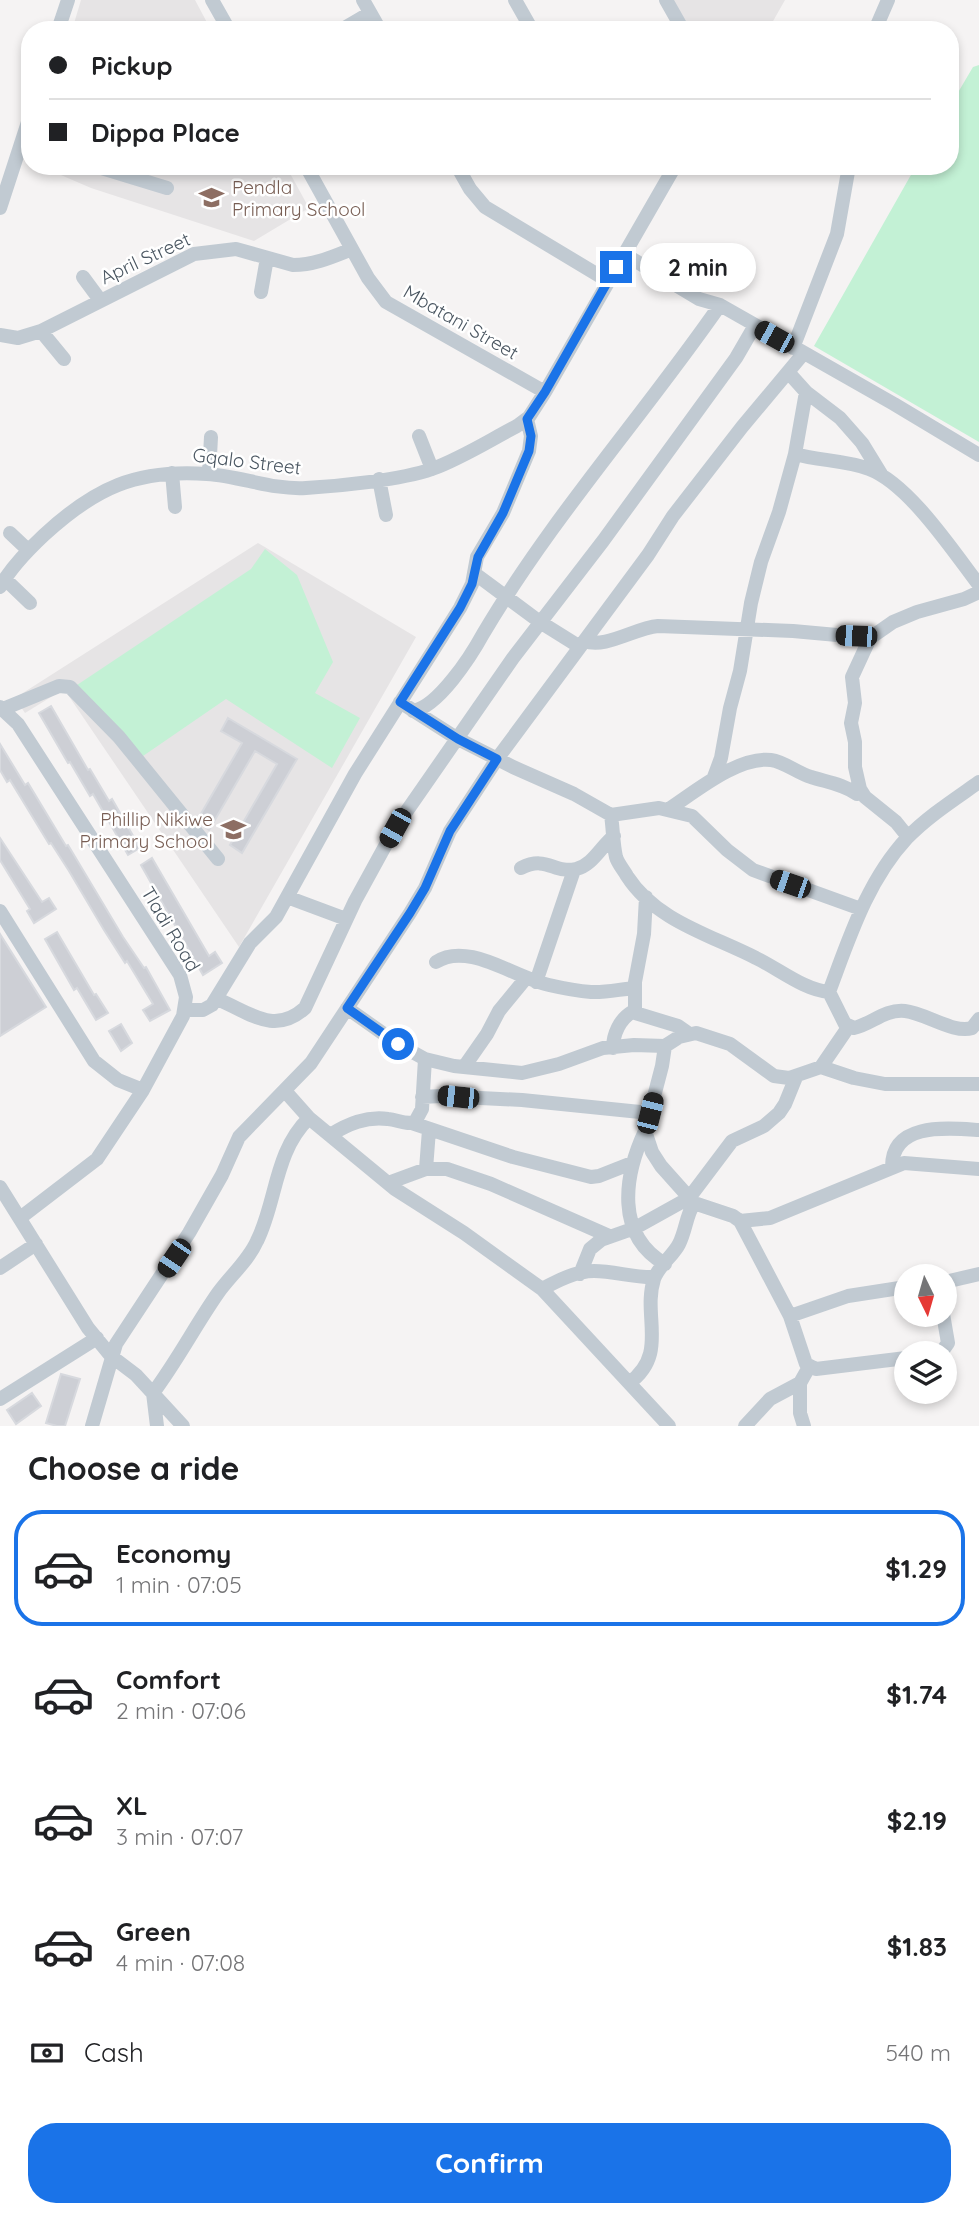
<!DOCTYPE html>
<meta charset="utf-8">
<style>
:root{--surface:#fff;--page:#f6f6f6;--text:#202124;--muted:#757577;--line:#e0e0e0;--accent:#1a73e8}
body{margin:0;font-family:Quicksand,sans-serif;background:var(--page);color:var(--text);height:100vh;display:flex;flex-direction:column;font-size:26px;white-space:nowrap}
*{box-sizing:border-box;margin:0}
p{font-size:23px;color:var(--muted)}
.icon{flex:none;width:38px;height:38px;fill:none;stroke:currentColor;stroke-width:2;stroke-linecap:round;stroke-linejoin:round}
.map{position:relative;height:1426px;overflow:hidden}
.sheet{display:flex;flex-direction:column;background:var(--surface);flex:1}
.sheet>*{flex:none}
.guide{position:absolute;left:21px;top:21px;width:938px;height:154px;border-radius:28px;box-shadow:0 4px 10px #0003;display:grid;align-content:center;height:154px;padding:0 28px;background:var(--surface)}
.needle{width:46px;rotate:175deg}
.fabs{position:absolute;left:894px;top:1264px;display:grid;gap:14px}
.fabs a{display:grid;place-items:center;width:63px;height:63px;border-radius:50%;background:var(--surface);box-shadow:0 4px 10px #0003;font-size:35px}
.end{position:absolute;width:32px;height:32px;margin:-16px;border:9px solid #1a73e8;background:#fff;box-shadow:0 0 0 4px #fff}
.from{border-radius:50%}
.bubble{position:absolute;height:49px;border-radius:24px;background:var(--surface);box-shadow:0 4px 10px #0003;font-size:23px;font-weight:800;line-height:49px;text-align:center}
.car{position:absolute;width:21px;height:42px;margin:-21px -10px;border-radius:9px;box-shadow:0 0 5px 2px #0007;background:linear-gradient(#222 24%,#8ab4d8 0 40%,#222 0 76%,#8ab4d8 0 86%,#222 0)}
.guide b{display:flex;align-items:center;gap:24px;height:66px;font-size:26px}
.guide b+b{border-top:2px solid var(--line)}
.guide i{width:18px;height:18px;background:var(--text)}
ul{padding:0;list-style:none}
li{display:flex;align-items:center;gap:21px;height:116px;margin:0 14px 10px;padding:0 14px;border:4px solid transparent;border-radius:28px}
li div{flex:1}
li b{display:block;font-size:26px}
li em{font-style:normal;font-weight:800}
li.current{border-color:var(--accent)}
li>.icon{width:63px;height:63px;stroke-width:1.5}
h2{padding:0 28px;font-size:32px;line-height:84px}
.pay{display:flex;align-items:center;gap:18px;height:77px;padding:0 28px;font-size:26px}
.pay p{margin-inline-start:auto}
.primary-button{display:flex;gap:14px;margin-top:auto;padding:14px 28px}
.primary-button a{flex:1;height:80px;border-radius:28px;background:var(--accent);color:#fff;font-size:28px;font-weight:800;line-height:80px;text-align:center}
.map>svg:first-child{display:block}
.education{fill:#e6e4e5}
.green{fill:#c3f1d5}
.building{fill:#cdcfd5;stroke:#d7d9de;stroke-width:2}
.lines{fill:none;stroke-linecap:round;stroke-linejoin:round}
.minor{stroke:#c1cad2;stroke-width:14}
.route{stroke:#1a73e8;stroke-width:9}
.labels{text-anchor:middle;dominant-baseline:central;stroke-width:5;stroke-linejoin:round;paint-order:stroke}
.education-label{font-size:19px;fill:#785e54;stroke:#fff;text-anchor:start}
.street-label{font-size:19px;fill:#4a5661;stroke:#fff}
</style>
<div class="map">
<svg width="979" height="1426" viewBox="0 0 979 1426">
<rect width="100%" height="100%" fill="#f5f3f3"/>
<path class="education" d="M81,0H195L211,30H72Z
M666,0H785L768,30H683Z
M40,166H286L309,208L254,241L91,188Z
M258,543L416,637L239,947L64,689L25,713L15,698Z"/>
<path class="green" d="M979,65V442L814,346L916,166H950V106L973,67Z
M265,549L297,575L333,662L315,693L360,718L332,768L226,699L143,756L77,685L251,569Z"/>
<path class="building" d="M51,706L88,770L90,769L109,801L112,799L140,848L128,855L93,794L90,796L70,762L68,763L39,713Z
M228,718L297,759L242,853L230,845L277,764L255,751L209,830L205,827L198,819L242,743L221,731Z
M0,744L25,785L28,783L66,846L68,845L123,937L144,968L146,967L170,1010L150,1021L143,1010L153,1004L127,961L125,963L104,930L69,871L51,843L49,844L10,780L7,782L0,770Z
M0,838L42,902L49,898L56,909L34,923L27,911L30,909L0,860Z
M152,858L209,956L215,952L222,963L203,975L141,865Z
M57,932L94,995L96,994L108,1013L96,1020L77,988L74,990L45,939Z
M0,934L46,1007L0,1036Z
M121,1024L132,1043L121,1051L109,1031Z
M61,1374L80,1379L65,1426H57L46,1423Z
M32,1393L41,1406L16,1424L7,1410Z"/>
<g class="lines">
<path class="minor" d="M212,0L229,30
M363,0L380,30
M515,0L532,30
M666,0L683,30
M58,30L68,0
M341,30L370,13
M875,30L888,0
M95,166L167,188
M306,166L368,278L386,302L545,392
M457,166L470,189L485,207L608,281
M0,208L30,116
M624,254L699,299L720,305L894,404L979,455
M83,277L100,300
M261,292L267,258
M41,331L64,359
M0,335L18,338L41,331L194,254L236,249L293,265C314,265 332,257 352,249
M793,348L837,234L849,166
M788,372L806,392L840,418L862,443L881,474
M419,436L432,469
M795,454C819,461 845,460 869,469C909,484 953,551 979,585
M172,473L175,507
M209,474L211,437
M379,479L386,515
M10,533L28,550
M474,573L540,622L580,647
M5,579L30,603
M0,587C11,567 28,550 44,535C95,488 136,469 207,474C240,476 272,490 306,488C340,486 401,480 432,469C462,458 490,440 517,426L529,417L545,392L675,166
M585,641C605,649 635,628 658,626L793,631L870,638
M400,702L458,739L513,767L574,794L611,815L659,808L692,816L727,850L753,870L861,909
M0,707L18,724L180,975L186,997L183,1016L143,1090L97,1159L20,1218
M3,709L59,686L70,687L119,737L218,859
M413,711C438,707 471,656 483,634C552,517 643,416 720,305
M714,777L721,758L730,708L740,671L751,603L761,562L779,512L795,454L806,392
M979,782C955,799 927,817 907,838C867,881 849,939 829,992L845,1024L854,1028C872,1024 884,1009 905,1011C925,1013 954,1034 972,1028L979,1019
M669,809C695,792 738,756 771,760C785,762 797,773 811,777C826,782 843,784 857,794
M611,815C613,828 613,844 616,857C618,864 624,870 627,876C656,921 711,935 756,958C779,969 804,990 829,992
M908,837L896,822L865,797L860,789L855,767V742L851,723L855,703L852,677L870,638L893,622L917,612L964,599L979,592
M521,868C547,855 554,874 576,869C593,865 601,846 614,836
M287,897L346,919
M0,911L94,1061L118,1080L143,1090
M436,962C468,941 515,978 549,985C562,988 577,991 591,992C605,993 621,989 635,988
M536,982L574,870
M217,999C249,1012 274,1036 305,1008L355,901L395,828L513,658L603,541L736,358L754,327
M347,1008L398,1044L425,1059L454,1066L522,1073L559,1064L603,1048L634,1045L665,1046L679,1037L696,1033L730,1044L774,1076L789,1078L821,1067L849,1026
M185,1010H203L212,1005L250,943L276,917L355,774L460,608L472,584L477,557L503,513L529,451L531,436L527,419
M635,1012V982L644,934L646,897
M665,1046L662,1066L645,1131L652,1152L661,1166L694,1203L733,1216L740,1221L790,1316L806,1364L816,1369L906,1358
M613,1048C613,1034 620,1019 632,1012L678,1026L688,1033
M464,1067L487,1034L499,1011L526,978
M821,1067L854,1078L885,1084H979
M285,1091L309,1118L395,1189L464,1233L542,1289L669,1426
M422,1097L441,1096L522,1100L650,1113
M412,1123L513,1157L591,1177L599,1176L632,1163
M645,1131C624,1176 615,1235 665,1264
M330,1135C348,1124 366,1116 388,1119C398,1120 406,1125 415,1122L422,1109L425,1059
M892,1167C892,1122 947,1128 979,1130
M426,1169L429,1130
M388,1183L426,1169H447L491,1184L609,1236
M0,1187L88,1328L111,1356L136,1375L183,1426
M740,1221L770,1218L904,1163L979,1169
M0,1268L36,1244
M580,1274L590,1249L601,1240L635,1228L689,1198L732,1141L764,1126L779,1113L785,1104L796,1077
M945,1282L979,1274
M542,1289C557,1281 576,1271 594,1271C615,1271 634,1278 655,1277
M790,1316L848,1296L906,1287
M941,1353L948,1343L943,1314
M629,1383C669,1354 642,1316 654,1279C659,1265 673,1256 679,1244C686,1230 686,1216 694,1203
M800,1383V1413L804,1426
M0,1399L97,1338
M92,1426L116,1344L189,1233L222,1175L239,1137L311,1063L410,913L425,888L450,831L497,759L648,555L673,516L742,427L803,354
M157,1426L153,1393C177,1361 195,1326 218,1293C230,1276 248,1261 257,1241C277,1201 274,1152 309,1118
M745,1426L770,1399L800,1383L809,1367"/>
</g>
<g class="lines">
<path class="route" d="M398,1044L347,1008L410,913L425,888L450,831L497,759L458,739L400,702L460,608L472,584L478,557L503,513L529,451L531,436L527,419L545,392L616,267"/>
</g>
<defs>
<symbol id="school-bare" viewBox="-9 -9 18 18"><path d="M0-5L7-2L0 1L-7-2ZM-4 1L0 2.5L4 1V4Q0 6-4 4Z" fill="#8d6e63" stroke="#fff" stroke-width="2.5" paint-order="stroke"/></symbol>
</defs>
<g fill-rule="evenodd">
<use href="#school-bare" x="194" y="180" width="35" height="35"/>
<use href="#school-bare" x="216" y="812" width="35" height="35"/>
</g>
<g class="labels">
<g class="education-label">
<text x="232" y="187">Pendla<tspan x="232" dy="22">Primary School</tspan></text>
<text x="213" y="819" text-anchor="end">Phillip Nikiwe<tspan x="213" dy="22">Primary School</tspan></text>
</g>
<g class="street-label">
<text transform="translate(145 258) rotate(-25)">April Street</text>
<text transform="translate(461 322) rotate(30)">Mbatani Street</text>
<text transform="translate(247 461) rotate(7)">Gqalo Street</text>
<text transform="translate(171 929) rotate(59)">Tladi Road</text>
</g>
</g>
</svg>
<div class="fabs">
<a><svg class="needle" viewBox="-14 -14 28 28"><path d="M0-13l5 13h-10z" fill="#e53935"/><path d="M0 13l5-13h-10z" fill="#757577"/></svg></a>
<a><svg class="icon" aria-label="layers" viewBox="0 0 24 24"><path d="M12 4l9 5-9 5-9-5zM3 14l9 5 9-5"/></svg></a>
</div>
<i class="end from" style="left:398px;top:1044px"></i>
<i class="end" style="left:616px;top:267px"></i>
<div class="bubble" style="left:640px;top:243px;width:116px">2 min</div>
<i class="car" style="left:774px;top:337px;rotate:299deg"></i>
<i class="car" style="left:856px;top:636px;rotate:272deg"></i>
<i class="car" style="left:395px;top:828px;rotate:209deg"></i>
<i class="car" style="left:790px;top:884px;rotate:289deg"></i>
<i class="car" style="left:458px;top:1097px;rotate:276deg"></i>
<i class="car" style="left:650px;top:1113px;rotate:14deg"></i>
<i class="car" style="left:174px;top:1258px;rotate:214deg"></i>
<div class="guide">
<b><i class="from"></i>Pickup</b>
<b><i></i>Dippa Place</b>
</div>
</div>
<section class="sheet">
<h2>Choose a ride</h2>
<ul>
<li class="current"><svg class="icon" aria-label="car" viewBox="0 0 24 24"><path d="M5 17H2v-5l4-1 3-4h7l3 4 3 1v5h-3M9 17h6M6 11h13"/><circle cx="7" cy="17" r="2"/><circle cx="17" cy="17" r="2"/></svg><div><b>Economy</b><p>1 min · 07:05</p></div><em>$1.29</em></li>
<li><svg class="icon" aria-label="car" viewBox="0 0 24 24"><path d="M5 17H2v-5l4-1 3-4h7l3 4 3 1v5h-3M9 17h6M6 11h13"/><circle cx="7" cy="17" r="2"/><circle cx="17" cy="17" r="2"/></svg><div><b>Comfort</b><p>2 min · 07:06</p></div><em>$1.74</em></li>
<li><svg class="icon" aria-label="car" viewBox="0 0 24 24"><path d="M5 17H2v-5l4-1 3-4h7l3 4 3 1v5h-3M9 17h6M6 11h13"/><circle cx="7" cy="17" r="2"/><circle cx="17" cy="17" r="2"/></svg><div><b>XL</b><p>3 min · 07:07</p></div><em>$2.19</em></li>
<li><svg class="icon" aria-label="car" viewBox="0 0 24 24"><path d="M5 17H2v-5l4-1 3-4h7l3 4 3 1v5h-3M9 17h6M6 11h13"/><circle cx="7" cy="17" r="2"/><circle cx="17" cy="17" r="2"/></svg><div><b>Green</b><p>4 min · 07:08</p></div><em>$1.83</em></li>
</ul>
<div class="pay"><svg class="icon" aria-label="cash" viewBox="0 0 24 24"><path d="M3 7h18v10H3z"/><circle cx="12" cy="12" r="2"/></svg>Cash<p>540 m</p></div>
<div class="primary-button"><a>Confirm</a></div>
</section>
